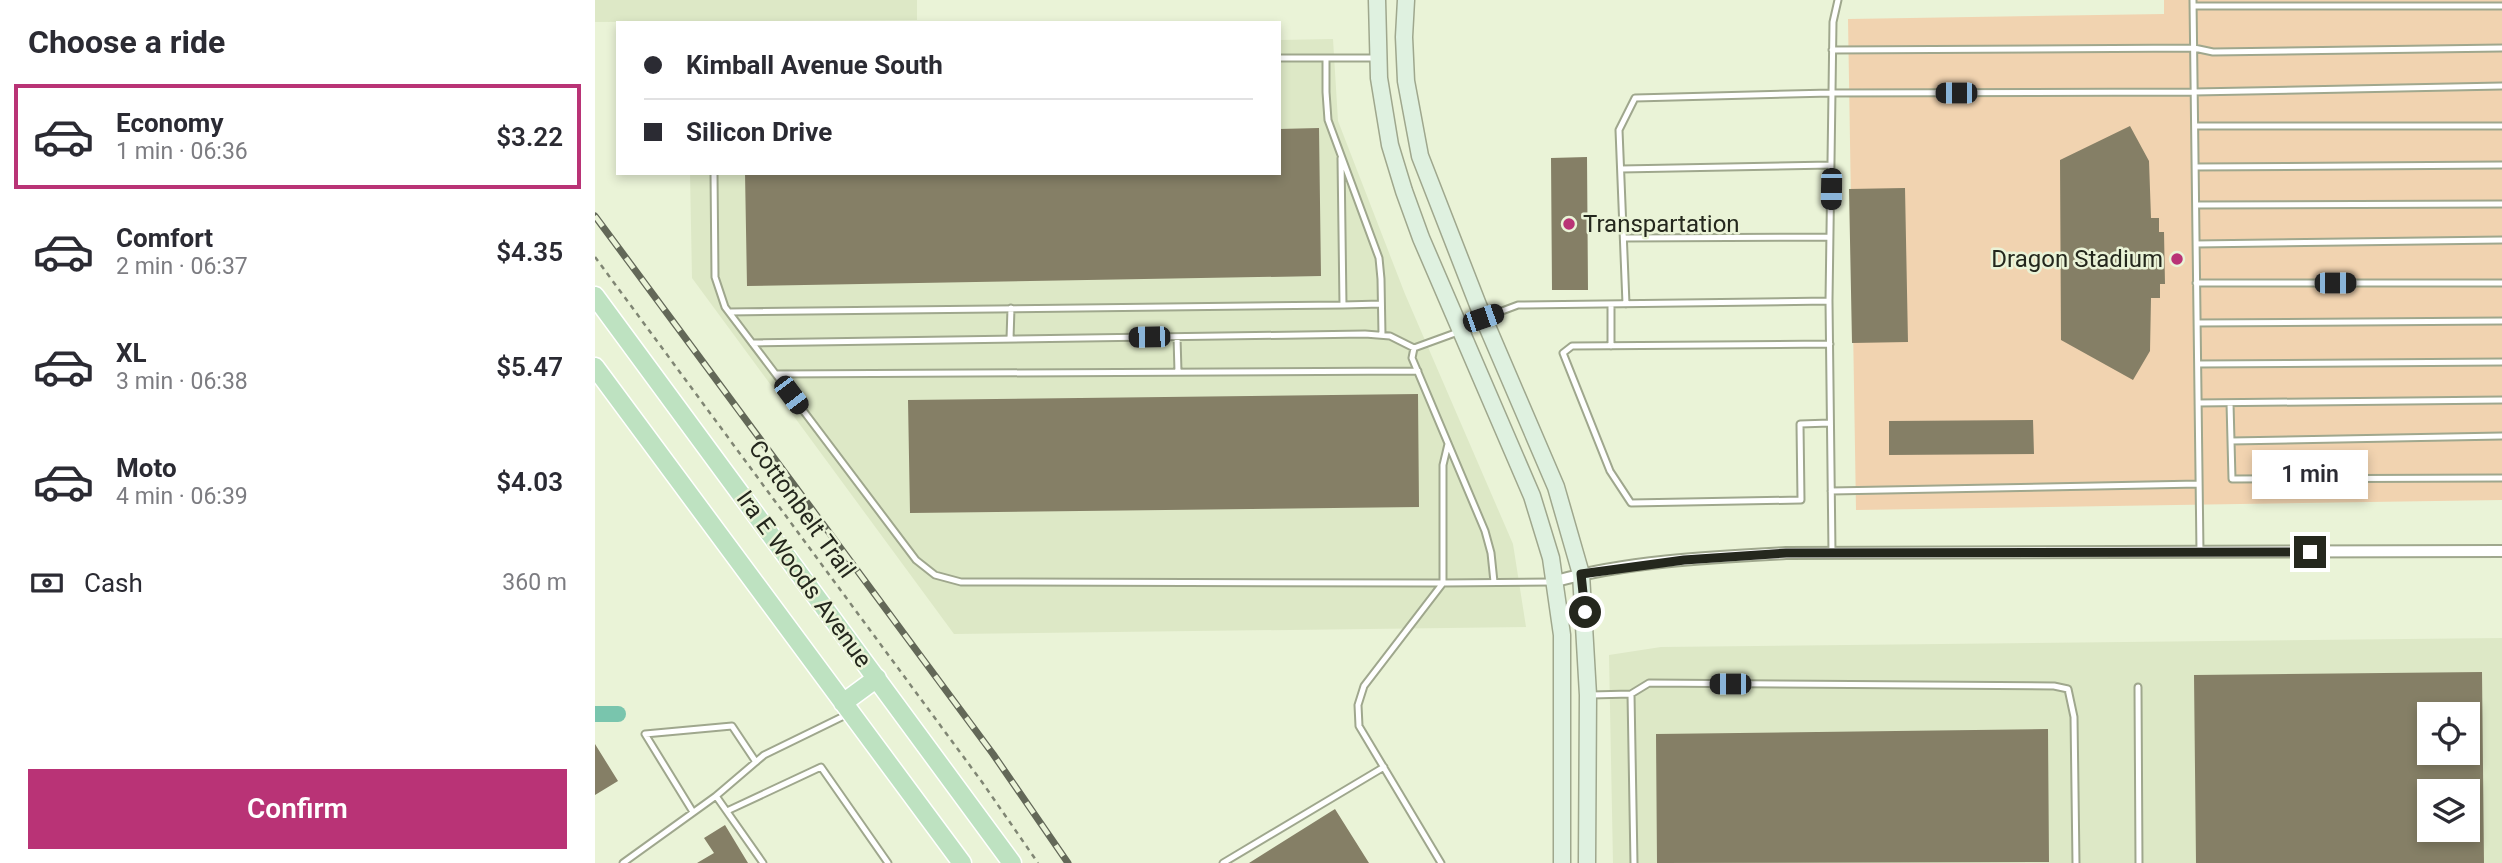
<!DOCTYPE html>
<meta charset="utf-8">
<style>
:root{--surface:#fff;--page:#f2f2f3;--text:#2b2b33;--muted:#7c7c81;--line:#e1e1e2;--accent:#b93376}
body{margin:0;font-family:Roboto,sans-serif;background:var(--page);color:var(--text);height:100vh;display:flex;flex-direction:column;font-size:26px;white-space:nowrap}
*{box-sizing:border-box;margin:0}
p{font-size:23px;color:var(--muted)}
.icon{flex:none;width:38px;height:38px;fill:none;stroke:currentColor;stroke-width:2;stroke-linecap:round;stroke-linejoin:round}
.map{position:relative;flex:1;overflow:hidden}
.sheet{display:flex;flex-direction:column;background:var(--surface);width:595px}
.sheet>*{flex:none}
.hud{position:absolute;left:21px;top:21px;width:665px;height:154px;border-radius:0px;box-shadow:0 4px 10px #0003;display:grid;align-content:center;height:154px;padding:0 28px;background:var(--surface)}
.fabs{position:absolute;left:1822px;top:702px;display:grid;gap:14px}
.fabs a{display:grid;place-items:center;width:63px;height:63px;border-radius:0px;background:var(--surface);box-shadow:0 4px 10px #0003;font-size:35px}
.end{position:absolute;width:32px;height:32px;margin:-16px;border:9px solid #24271d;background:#fff;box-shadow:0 0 0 4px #fff}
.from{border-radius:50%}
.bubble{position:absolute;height:49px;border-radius:0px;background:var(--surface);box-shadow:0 4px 10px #0003;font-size:23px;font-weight:600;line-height:49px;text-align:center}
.car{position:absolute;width:21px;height:42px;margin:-21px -10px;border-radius:9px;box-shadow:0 0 5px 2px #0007;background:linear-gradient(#222 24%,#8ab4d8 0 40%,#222 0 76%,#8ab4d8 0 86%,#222 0)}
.hud b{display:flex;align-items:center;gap:24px;height:66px;font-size:26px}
.hud b+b{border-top:2px solid var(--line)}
.hud i{width:18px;height:18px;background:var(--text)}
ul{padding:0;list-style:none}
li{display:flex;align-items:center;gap:21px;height:105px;margin:0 14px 10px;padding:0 14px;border:4px solid transparent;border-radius:0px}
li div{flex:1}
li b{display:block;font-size:26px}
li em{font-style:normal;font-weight:600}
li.selected{border-color:var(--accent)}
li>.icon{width:63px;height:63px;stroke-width:1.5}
h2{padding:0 28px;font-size:32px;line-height:84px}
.pay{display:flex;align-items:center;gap:18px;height:77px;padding:0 28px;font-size:26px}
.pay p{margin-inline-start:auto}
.primary-button{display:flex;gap:14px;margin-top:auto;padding:14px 28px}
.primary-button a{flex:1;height:80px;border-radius:0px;background:var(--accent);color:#fff;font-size:28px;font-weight:600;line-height:80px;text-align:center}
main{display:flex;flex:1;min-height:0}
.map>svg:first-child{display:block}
.built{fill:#dde8c6;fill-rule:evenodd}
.green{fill:#f1d3b0}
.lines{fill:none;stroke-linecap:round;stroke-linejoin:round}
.canal{stroke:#79c5ad;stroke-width:16}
.building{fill:#857f66;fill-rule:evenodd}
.lane-casing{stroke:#9fa78d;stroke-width:9}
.street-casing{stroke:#9fa78d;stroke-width:14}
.secondary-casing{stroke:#9fa78d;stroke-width:19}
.primary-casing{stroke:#fff;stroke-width:21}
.path{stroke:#808674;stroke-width:2.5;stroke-dasharray:5 5;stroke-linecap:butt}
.lane{stroke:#fff;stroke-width:5}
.street{stroke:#fff;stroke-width:10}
.secondary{stroke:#dff1e0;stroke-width:16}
.primary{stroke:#bee2c1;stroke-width:18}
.rail-casing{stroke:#636858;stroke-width:7}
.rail{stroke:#eaf3d7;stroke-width:4.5;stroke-dasharray:13;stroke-linecap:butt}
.route{stroke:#24271d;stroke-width:9}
.poi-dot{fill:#b93376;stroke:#eaf3d7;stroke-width:2.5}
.labels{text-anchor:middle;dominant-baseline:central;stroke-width:5;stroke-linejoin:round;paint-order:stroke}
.poi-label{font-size:24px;fill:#24271d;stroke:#eaf3d7;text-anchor:start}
.street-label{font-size:24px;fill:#24271d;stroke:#eaf3d7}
</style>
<main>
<section class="sheet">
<h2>Choose a ride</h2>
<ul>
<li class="selected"><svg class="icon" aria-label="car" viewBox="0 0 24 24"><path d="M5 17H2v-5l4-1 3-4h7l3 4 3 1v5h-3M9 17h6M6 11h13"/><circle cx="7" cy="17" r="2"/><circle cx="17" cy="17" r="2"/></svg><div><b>Economy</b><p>1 min · 06:36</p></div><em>$3.22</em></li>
<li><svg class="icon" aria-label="car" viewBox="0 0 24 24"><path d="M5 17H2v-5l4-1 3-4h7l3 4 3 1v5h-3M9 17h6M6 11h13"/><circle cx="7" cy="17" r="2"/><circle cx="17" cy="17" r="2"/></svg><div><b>Comfort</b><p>2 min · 06:37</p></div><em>$4.35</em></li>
<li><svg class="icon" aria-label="car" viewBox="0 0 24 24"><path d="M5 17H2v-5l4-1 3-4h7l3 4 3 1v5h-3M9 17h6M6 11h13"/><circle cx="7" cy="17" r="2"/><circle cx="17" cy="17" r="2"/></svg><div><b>XL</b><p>3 min · 06:38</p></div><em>$5.47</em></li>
<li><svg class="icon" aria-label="car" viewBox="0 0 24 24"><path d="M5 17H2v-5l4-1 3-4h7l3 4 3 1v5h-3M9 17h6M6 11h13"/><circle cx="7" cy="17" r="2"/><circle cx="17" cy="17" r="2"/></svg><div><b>Moto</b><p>4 min · 06:39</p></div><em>$4.03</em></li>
</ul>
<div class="pay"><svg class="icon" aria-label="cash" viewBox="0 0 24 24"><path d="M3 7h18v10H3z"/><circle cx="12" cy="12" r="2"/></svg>Cash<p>360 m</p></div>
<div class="primary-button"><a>Confirm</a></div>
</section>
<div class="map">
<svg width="1907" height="863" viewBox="0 0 1907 863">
<rect width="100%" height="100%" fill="#eaf3d7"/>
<path class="built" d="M0,0H322V20L0,22Z
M738,39L743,121L810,294L918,544L931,627L359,634L97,278L95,173H684V40Z
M1907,638V863H1018L1014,655L1066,647ZM1834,714H1872V752H1834ZM1834,791H1872V830H1834Z"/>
<path class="green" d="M1569,0H1907V500L1261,510L1253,19L1569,14Z"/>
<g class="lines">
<path class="canal" d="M0,714H23"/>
</g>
<path class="building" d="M1535,126L1554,161L1556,218H1564V232H1569L1570,284H1565V298H1556L1555,351L1538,380L1466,340L1465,160Z
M724,128L726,276L152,286L150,173H684V129Z
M992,157L993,290H957L956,158Z
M1310,188L1313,342L1257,343L1254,189Z
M823,394L824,507L315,513L313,400Z
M1438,420L1439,454L1294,455V421Z
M1887,672L1889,863H1601L1599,675ZM1834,714H1872V752H1834ZM1834,791H1872V830H1834Z
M1453,729L1454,862L1062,863L1061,734Z
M0,744L23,781L0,795Z
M740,809L774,863H654Z
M130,825L153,863H102L119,853L109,838Z"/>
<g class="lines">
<defs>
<path id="lane" d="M1598,0L1605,552
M1598,6H1907
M1237,50L1599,48L1618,52L1907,48
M684,58H783
M731,58V92L733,120L784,258L786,279L787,335
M1600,126H1907
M746,158L748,305L786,304
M1600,167L1907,165
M1026,169L1236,165
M119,173L120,277L130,307L321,560L340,575L366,582L848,583V465L853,444
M1601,205L1907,204
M1029,238L1235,237
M1601,244L1907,240
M1601,283H1907
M1234,301L1238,22L1243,0
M1016,304V346
M1031,304L1024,130L1040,98L1236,93L1599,92L1907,86
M134,312L748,305
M891,317L923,305L1234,301L1237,552
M1602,323L1907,321
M863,332L819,348L817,358L890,531L896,553L899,582
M582,337L583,372
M415,339L416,308
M157,343L770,334L795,336L819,348
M1235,344L977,346L968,353L1015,471L1036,503L1206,500L1205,424L1235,423
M1603,364L1907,362
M181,374L823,371
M1603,403L1907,400
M1635,403L1637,479L1907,478
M1636,441L1907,436
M1236,491L1604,484
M1543,687L1544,863
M1036,694L1039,863
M996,695L1036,694L1054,683L1459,686L1473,689L1479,717L1481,863
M132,811L226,767L293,863
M98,812L50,734L137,726L161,762
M28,863L121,796
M168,863L121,796L169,755L253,714
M628,863L789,767
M846,863L764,726L763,705L769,686L848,583L957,582"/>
<path id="street" d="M961,581C1032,561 1117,557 1191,553L1907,551"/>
<path id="secondary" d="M782,0L784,78L795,145L809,191L826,238L937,496L956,558L967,635V863
M811,0L809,37L811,81L825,156L883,305L961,487L986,574L993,695L992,863"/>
<path id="primary" d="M0,296L417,863
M0,367L367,863
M248,703L282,678"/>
</defs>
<use href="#lane" class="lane-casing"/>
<use href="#street" class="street-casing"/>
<use href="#secondary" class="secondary-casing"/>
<use href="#primary" class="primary-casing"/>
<path class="path" d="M0,257L387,782L443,863"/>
<use href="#lane" class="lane"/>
<use href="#street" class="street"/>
<use href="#secondary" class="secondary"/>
<use href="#primary" class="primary"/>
<defs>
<path id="rail" d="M0,216L398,754L473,863"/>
</defs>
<use href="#rail" class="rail-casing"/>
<use href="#rail" class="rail"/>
</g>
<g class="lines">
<path class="route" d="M990,612L986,574L1089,560L1191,553L1715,552"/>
</g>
<g class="poi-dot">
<circle cx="974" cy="224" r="7"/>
<circle cx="1582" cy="259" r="7"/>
</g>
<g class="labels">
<g class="poi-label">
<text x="988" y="224">Transpartation</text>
<text x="1568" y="259" text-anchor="end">Dragon Stadium</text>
</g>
<g class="street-label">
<text transform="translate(207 509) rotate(54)">Cottonbelt Trail</text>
<text transform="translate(209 579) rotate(54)">Ira E Woods Avenue</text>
</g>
</g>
</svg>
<div class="fabs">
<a><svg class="icon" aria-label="locate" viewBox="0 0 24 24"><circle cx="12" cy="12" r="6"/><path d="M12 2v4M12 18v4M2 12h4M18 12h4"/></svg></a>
<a><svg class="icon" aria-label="layers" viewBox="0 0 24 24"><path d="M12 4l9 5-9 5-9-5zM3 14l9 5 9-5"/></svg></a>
</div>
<i class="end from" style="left:990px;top:612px"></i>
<i class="end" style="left:1715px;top:552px"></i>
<div class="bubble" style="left:1657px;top:450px;width:116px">1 min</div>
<i class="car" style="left:1361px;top:93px;rotate:270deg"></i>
<i class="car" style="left:1236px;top:189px;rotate:181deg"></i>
<i class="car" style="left:1740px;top:283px;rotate:90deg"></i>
<i class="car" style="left:888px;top:318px;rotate:71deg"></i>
<i class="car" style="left:554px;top:337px;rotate:269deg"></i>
<i class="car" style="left:196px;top:395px;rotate:143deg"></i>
<i class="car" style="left:1135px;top:684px;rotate:270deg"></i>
<div class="hud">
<b><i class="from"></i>Kimball Avenue South</b>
<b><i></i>Silicon Drive</b>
</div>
</div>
</main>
